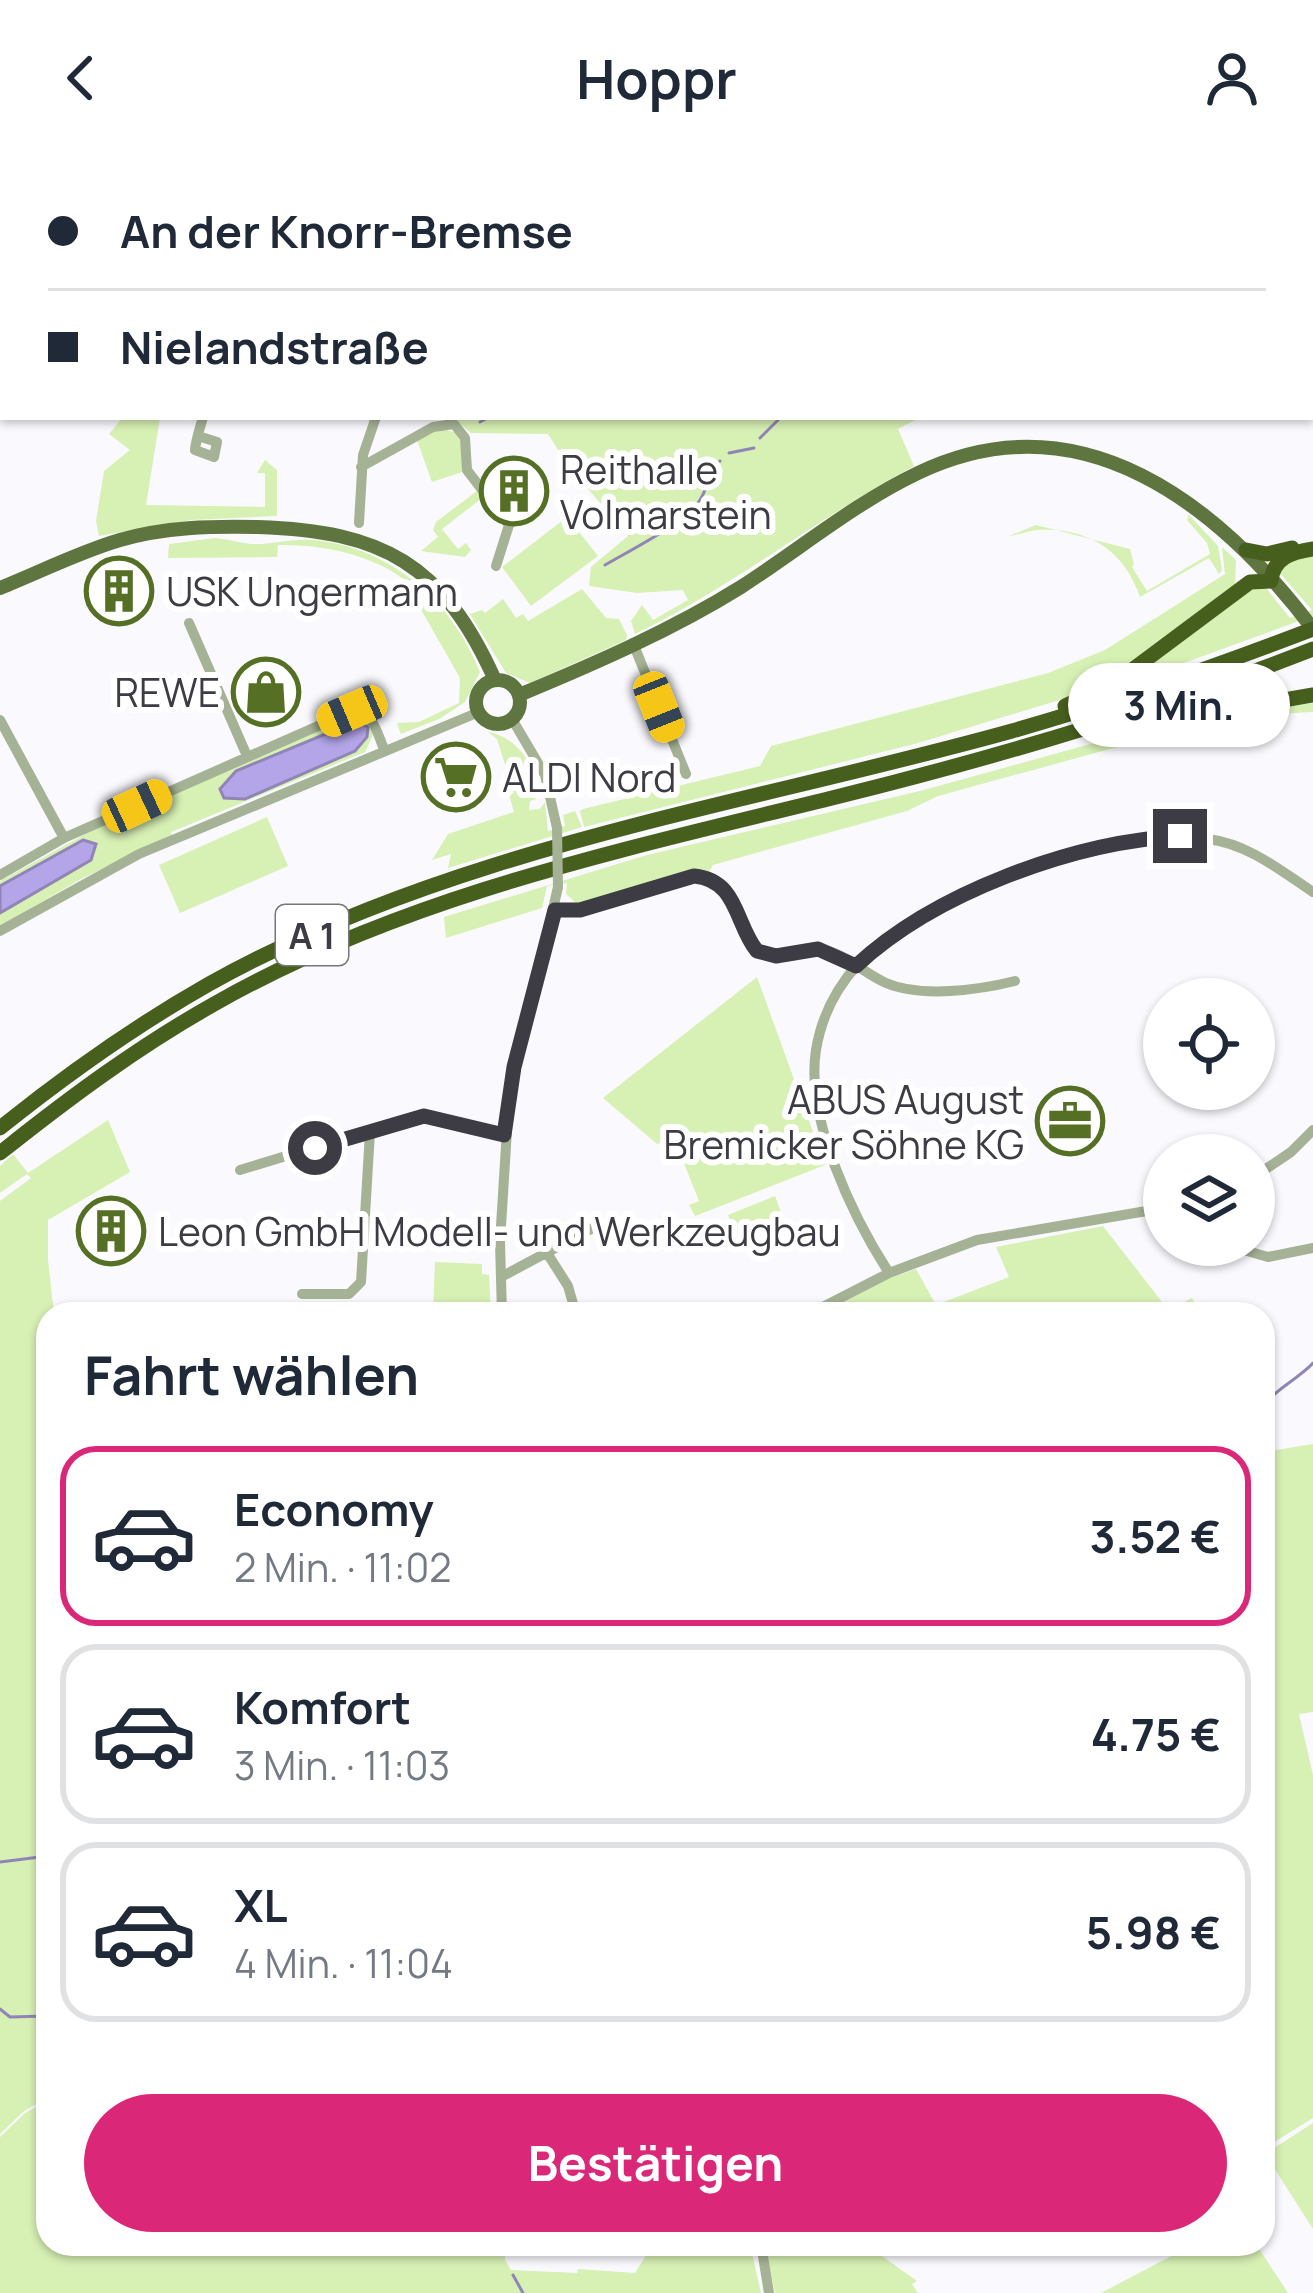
<!DOCTYPE html>
<html lang="de">
<meta charset="utf-8">
<style>
:root{--surface:#fff;--page:#f6f6f7;--text:#1f2937;--muted:#747a83;--line:#e0e1e3;--accent:#db2777}
body{margin:0;font-family:Manrope,sans-serif;background:var(--page);color:var(--text);height:100vh;display:flex;flex-direction:column;font-size:45px;white-space:nowrap}
*{box-sizing:border-box;margin:0}
p{font-size:39px;color:var(--muted)}
.icon{flex:none;width:66px;height:66px;fill:none;stroke:currentColor;stroke-width:2;stroke-linecap:round;stroke-linejoin:round}
.map{position:relative;flex:1;overflow:hidden}
.details{position:absolute;left:36px;top:1146px;width:1239px;height:954px;display:flex;flex-direction:column;background:var(--surface);border-radius:36px;box-shadow:0 3px 9px #0004}
.details>*{flex:none}
.hud{position:absolute;left:0px;top:0px;width:1314px;height:264px;box-shadow:0 3px 9px #0004;display:grid;align-content:center;height:264px;padding:0 48px;background:var(--surface)}
.tools{position:absolute;left:1143px;top:822px;display:grid;gap:24px}
.tools a{display:grid;place-items:center;width:132px;height:132px;border-radius:50%;background:var(--surface);box-shadow:0 3px 9px #0004;font-size:60px}
.end{position:absolute;width:54px;height:54px;margin:-27px;border:15px solid #3d3b43;background:#fff;box-shadow:0 0 0 6px #fff}
.from{border-radius:50%}
.bubble{position:absolute;height:84px;border-radius:42px;background:var(--surface);box-shadow:0 3px 9px #0004;font-size:39px;font-weight:700;line-height:84px;text-align:center}
.car{position:absolute;width:36px;height:72px;margin:-36px -18px;border-radius:15px;box-shadow:0 0 9px 3px #0007;background:linear-gradient(#f5c518 24%,#345 0 40%,#f5c518 0 76%,#345 0 86%,#f5c518 0)}
.hud b{display:flex;align-items:center;gap:42px;height:114px;font-size:45px}
.hud b+b{border-top:3px solid var(--line)}
.hud i{width:30px;height:30px;background:var(--text)}
ul{padding:0;list-style:none}
li{display:flex;align-items:center;gap:36px;height:180px;margin:0 24px 18px;padding:0 24px;border:6px solid var(--line);border-radius:36px}
li div{flex:1}
li b{display:block;font-size:45px}
li em{font-style:normal;font-weight:700}
li.current{border-color:var(--accent)}
li>.icon{width:108px;height:108px;stroke-width:1.5}
h2{padding:0 48px;font-size:54px;line-height:144px}
.cta{display:flex;gap:24px;margin-top:auto;padding:24px 48px}
.cta a{flex:1;height:138px;border-radius:72px;background:var(--accent);color:#fff;font-size:48px;font-weight:700;line-height:138px;text-align:center}
header{display:flex;justify-content:space-between;align-items:center;height:156px;padding:0 48px;background:var(--surface);font-size:54px;font-weight:700}
.map>svg:first-child{display:block}
.green{fill:#d7f0b4}
.water{fill:#b3a5e8;stroke:#9085b6;stroke-width:3}
.lines{fill:none;stroke-linecap:round;stroke-linejoin:round}
.stream{stroke:#9085b6;stroke-width:3}
.minor{stroke:#a5b295;stroke-width:10}
.major{stroke:#5f753f;stroke-width:14}
.highway{stroke:#475f1d;stroke-width:15}
.minor-bridge{stroke:#a5b295;stroke-width:10}
.route{stroke:#3d3b43;stroke-width:15}
.labels{text-anchor:middle;dominant-baseline:central;stroke-width:12;stroke-linejoin:round;paint-order:stroke}
.shield{fill:#fff;stroke:#77767b;stroke-width:3}
.shield-label{font-size:36px;font-weight:bold;fill:#3d3b43}
.poi-label{font-size:39px;fill:#3d3b43;stroke:#fff;text-anchor:start}
</style>
<header><svg class="icon" aria-label="back" viewBox="0 0 24 24"><path d="M15 5l-7 7 7 7"/></svg>Hoppr<svg class="icon" aria-label="person" viewBox="0 0 24 24"><circle cx="12" cy="8" r="4"/><path d="M4 21q1-7 8-7t8 7"/></svg></header>
<div class="map">
<svg width="1313" height="2137" viewBox="0 0 1313 2137">
<rect width="100%" height="100%" fill="#faf9fd"/>
<path class="green" d="M789,0H1273L1274,3H787Z
M123,261L160,262L146,349L265,351V317H257L265,304L277,314V360L191,364L99,380L96,365L104,315L130,294L109,278Z
M462,261H921L898,273L914,310C817,362 736,429 635,478L631,465L642,449L653,464L688,444L683,434L637,437L589,430L591,411L628,380L567,308L548,278L471,277L457,265Z
M439,272L457,277L482,342L442,373L458,393L466,387L471,394L465,401L421,395L438,381L433,374L436,366L477,335L462,316L432,326L417,284Z
M1189,359L1218,390L1222,414L1219,418L1209,402L1140,441C1124,394 1088,371 1037,374C1027,375 1018,379 1009,380L1036,369L1130,393L1134,408L1132,411L1147,435L1210,398L1207,387L1187,364Z
M567,361L598,400L531,450L502,411Z
M215,382C227,383 241,387 251,388C269,389 291,382 313,384C390,391 452,445 480,516L465,546L439,563L401,578L397,567L419,566L459,547L460,522L419,450L426,445C393,402 329,388 278,389L277,401L168,402L169,388Z
M1222,391L1236,404L1235,429L1155,494L1089,535L918,587L584,671L580,655L583,653L760,610L771,590L1048,517L1105,494L1225,418Z
M1313,395V460L1123,529L1247,433L1266,432L1290,462L1312,454L1277,414Z
M582,433L606,462L619,463L627,479L626,484L530,527L506,517L470,458L482,454L485,457L503,443L516,462L523,458L528,465Z
M1313,547V556L1257,559L1179,574L938,640L907,655L713,709L708,718L695,716L579,750L566,738L567,727L547,730L542,752L446,782L444,761L647,699L920,635L1163,568Z
M356,559L366,564L373,579L365,596L171,676L172,679L81,723L0,770V725L104,668Z
M488,576C519,581 536,613 544,641L536,636V643L530,645L529,654L540,653L545,646L548,675L565,670L563,659L575,655L582,671L448,712L451,698L432,704L448,678L514,656L509,639L514,637L497,583Z
M267,661L288,710L180,757L159,709Z
M757,821L825,1009L695,1060L689,1049L699,1045L674,982L657,988L603,942Z
M108,964L130,1016L48,1064V1104L54,1158H48V1942L24,1955L0,1978V1045L31,1022L27,1018L0,1037V1010L13,998L28,1017Z
M775,1040L785,1067L738,1086L728,1059Z
M1103,1070L1162,1146L1166,1156L1192,1142L1201,1158H821L885,1124L916,1113L936,1149L1009,1121L996,1091Z
M435,1106L482,1108V1118L489,1119L491,1158H433Z
M1313,1288V1556L1299,1558L1313,1619V1962L1263,1993V1296Z
M48,1944V2088H505V2104L511,2114L577,2117L578,2113L635,2117L653,2088H750L761,2137H0V1981L25,1957Z
M1313,1967V2073L1265,1998Z
M765,2088H865L917,2125L912,2128L918,2137H775Z
M1194,2088H1256L1288,2137H1101Z"/>
<path class="water" d="M357,565L368,571L367,581L355,595L245,643L224,642L220,633L236,615Z
M83,684L96,688L91,704L0,757V730Z"/>
<g class="lines">
<path class="stream" d="M997,3L1000,0
M480,266L489,261
M760,282L781,261
M729,297L754,292
M605,409C636,391 672,374 697,348C709,335 706,316 720,305
M1263,1250C1273,1235 1298,1223 1313,1207
M0,1706L40,1701
M0,1853L10,1861L48,1860
M513,2119L523,2137"/>
<path class="minor" d="M14,0L15,3
M269,3L274,0
M381,3V0
M520,3L525,0
M0,119L3,116
M0,182L3,186
M0,259L3,257
M198,280L217,286L214,301L195,294C196,283 200,272 203,261
M361,311L433,271L454,268L465,282L467,314L509,369L496,410
M359,367L363,299L376,261
M189,467L247,600
M633,487L686,618
M512,563L545,619L557,672
M0,564L64,682
M0,719L64,682L352,555C373,554 377,577 384,593
M555,754H580L694,720C746,724 729,770 756,794C773,809 799,790 819,793C844,796 863,817 886,827C921,842 979,834 1015,825
M0,775L139,698L479,556
M240,1014L414,961L436,962L504,979
M1254,1021L1291,996L1313,974
M1226,1089L1268,1101L1313,1092
M547,1097L568,1130L576,1158
M889,1117C853,1061 805,962 816,894C823,851 846,814 881,787C950,731 1120,671 1208,683C1248,688 1280,714 1313,736
M501,1121L604,1066
M302,1138H349L361,1126L370,976
M813,1156L889,1117L977,1084L1164,1052
M502,1158L500,1086L509,942L558,731
M761,2088L769,2137"/>
<path class="major" d="M0,432C40,416 79,396 120,384C165,371 211,370 258,371C383,375 443,408 495,524
M476 546a22 22 0 1 1 44 0a22 22 0 1 1-44 0Z
M519,539C594,508 672,474 741,431C800,393 855,347 918,317C1081,239 1219,349 1313,473"/>
<path class="highway" d="M1246,394L1267,398L1292,392
M1065,550L1116,526L1250,426L1271,425C1273,402 1292,396 1313,393
M1115,566L1136,569L1313,539
M0,972C66,919 135,870 209,828C456,690 743,650 1012,575C1114,546 1214,511 1313,473
M0,997C69,942 139,890 216,847C406,739 626,693 836,641C998,601 1157,554 1313,493"/>
<path class="minor-bridge" d="M557,672L558,731"/>
</g>
<g class="lines">
<path class="route" d="M315,992L424,960L504,979L514,911L555,754H580L694,720C738,724 735,768 757,795L776,800L818,793L856,810C934,737 1073,686 1180,680"/>
</g>
<defs>
<symbol id="building-ring" viewBox="-11 -11 22 22"><circle r="9.5" fill="#fff" stroke="#557024" stroke-width="1.5"/><path d="M-4-6H4V6H1V3H-1V6H-4ZM-2.5-4.3h1.7v1.8h-1.7ZM.8-4.3h1.7v1.8H.8ZM-2.5-1h1.7V.8h-1.7ZM.8-1h1.7V.8H.8Z" fill="#557024"/></symbol>
<symbol id="shop-ring" viewBox="-11 -11 22 22"><circle r="9.5" fill="#fff" stroke="#557024" stroke-width="1.5"/><path d="M-5-2.5h2.3a2.7 3.5 0 0 1 5.4 0H5L5.5 6h-11ZM-1.5-2.5h3a1.5 2.3 0 0 0-3 0Z" fill="#557024"/></symbol>
<symbol id="supermarket-ring" viewBox="-11 -11 22 22"><circle r="9.5" fill="#fff" stroke="#557024" stroke-width="1.5"/><path d="M-6-5.5h2.5l.6 2H6L4.5 2H-2.5L-4.4-4H-6ZM-1.5 3.2a1.3 1.3 0 1 0 .1 0ZM3 3.2a1.3 1.3 0 1 0 .1 0Z" fill="#557024"/></symbol>
<symbol id="office-ring" viewBox="-11 -11 22 22"><circle r="9.5" fill="#fff" stroke="#557024" stroke-width="1.5"/><path d="M-6-3h4V-5.5h4V-3h4V5H-6ZM-1-4.5V-3h2v-1.5ZM-6 0V1H6V0Z" fill="#557024"/></symbol>
</defs>
<g fill-rule="evenodd">
<use href="#building-ring" x="476" y="297" width="76" height="76"/>
<use href="#building-ring" x="81" y="397" width="76" height="76"/>
<use href="#shop-ring" x="228" y="498" width="76" height="76"/>
<use href="#supermarket-ring" x="418" y="583" width="76" height="76"/>
<use href="#office-ring" x="1032" y="927" width="76" height="76"/>
<use href="#building-ring" x="73" y="1037" width="76" height="76"/>
</g>
<g class="labels">
<rect class="shield" x="276" y="749" width="72" height="60" rx="9"/>
<g class="shield-label">
<text x="312" y="779">A 1</text>
</g>
<g class="poi-label">
<text x="560" y="313">Reithalle<tspan x="560" dy="45">Volmarstein</tspan></text>
<text x="166" y="435">USK Ungermann</text>
<text x="220" y="536" text-anchor="end">REWE</text>
<text x="502" y="621">ALDI Nord</text>
<text x="1024" y="943" text-anchor="end">ABUS August<tspan x="1024" dy="45">Bremicker Söhne KG</tspan></text>
<text x="158" y="1075">Leon GmbH Modell- und Werkzeugbau</text>
</g>
</g>
</svg>
<div class="tools">
<a><svg class="icon" aria-label="locate" viewBox="0 0 24 24"><circle cx="12" cy="12" r="6"/><path d="M12 2v4M12 18v4M2 12h4M18 12h4"/></svg></a>
<a><svg class="icon" aria-label="layers" viewBox="0 0 24 24"><path d="M12 4l9 5-9 5-9-5zM3 14l9 5 9-5"/></svg></a>
</div>
<i class="end from" style="left:315px;top:992px"></i>
<i class="end" style="left:1180px;top:680px"></i>
<div class="bubble" style="left:1068px;top:507px;width:222px">3 Min.</div>
<i class="car" style="left:659px;top:551px;rotate:158deg"></i>
<i class="car" style="left:352px;top:555px;rotate:247deg"></i>
<i class="car" style="left:137px;top:650px;rotate:65deg"></i>
<div class="hud">
<b><i class="from"></i>An der Knorr-Bremse</b>
<b><i></i>Nielandstraße</b>
</div>
<section class="details">
<h2>Fahrt wählen</h2>
<ul>
<li class="current"><svg class="icon" aria-label="car" viewBox="0 0 24 24"><path d="M5 17H2v-5l4-1 3-4h7l3 4 3 1v5h-3M9 17h6M6 11h13"/><circle cx="7" cy="17" r="2"/><circle cx="17" cy="17" r="2"/></svg><div><b>Economy</b><p>2 Min. · 11:02</p></div><em>3.52 €</em></li>
<li><svg class="icon" aria-label="car" viewBox="0 0 24 24"><path d="M5 17H2v-5l4-1 3-4h7l3 4 3 1v5h-3M9 17h6M6 11h13"/><circle cx="7" cy="17" r="2"/><circle cx="17" cy="17" r="2"/></svg><div><b>Komfort</b><p>3 Min. · 11:03</p></div><em>4.75 €</em></li>
<li><svg class="icon" aria-label="car" viewBox="0 0 24 24"><path d="M5 17H2v-5l4-1 3-4h7l3 4 3 1v5h-3M9 17h6M6 11h13"/><circle cx="7" cy="17" r="2"/><circle cx="17" cy="17" r="2"/></svg><div><b>XL</b><p>4 Min. · 11:04</p></div><em>5.98 €</em></li>
</ul>
<div class="cta"><a>Bestätigen</a></div>
</section>
</div>
